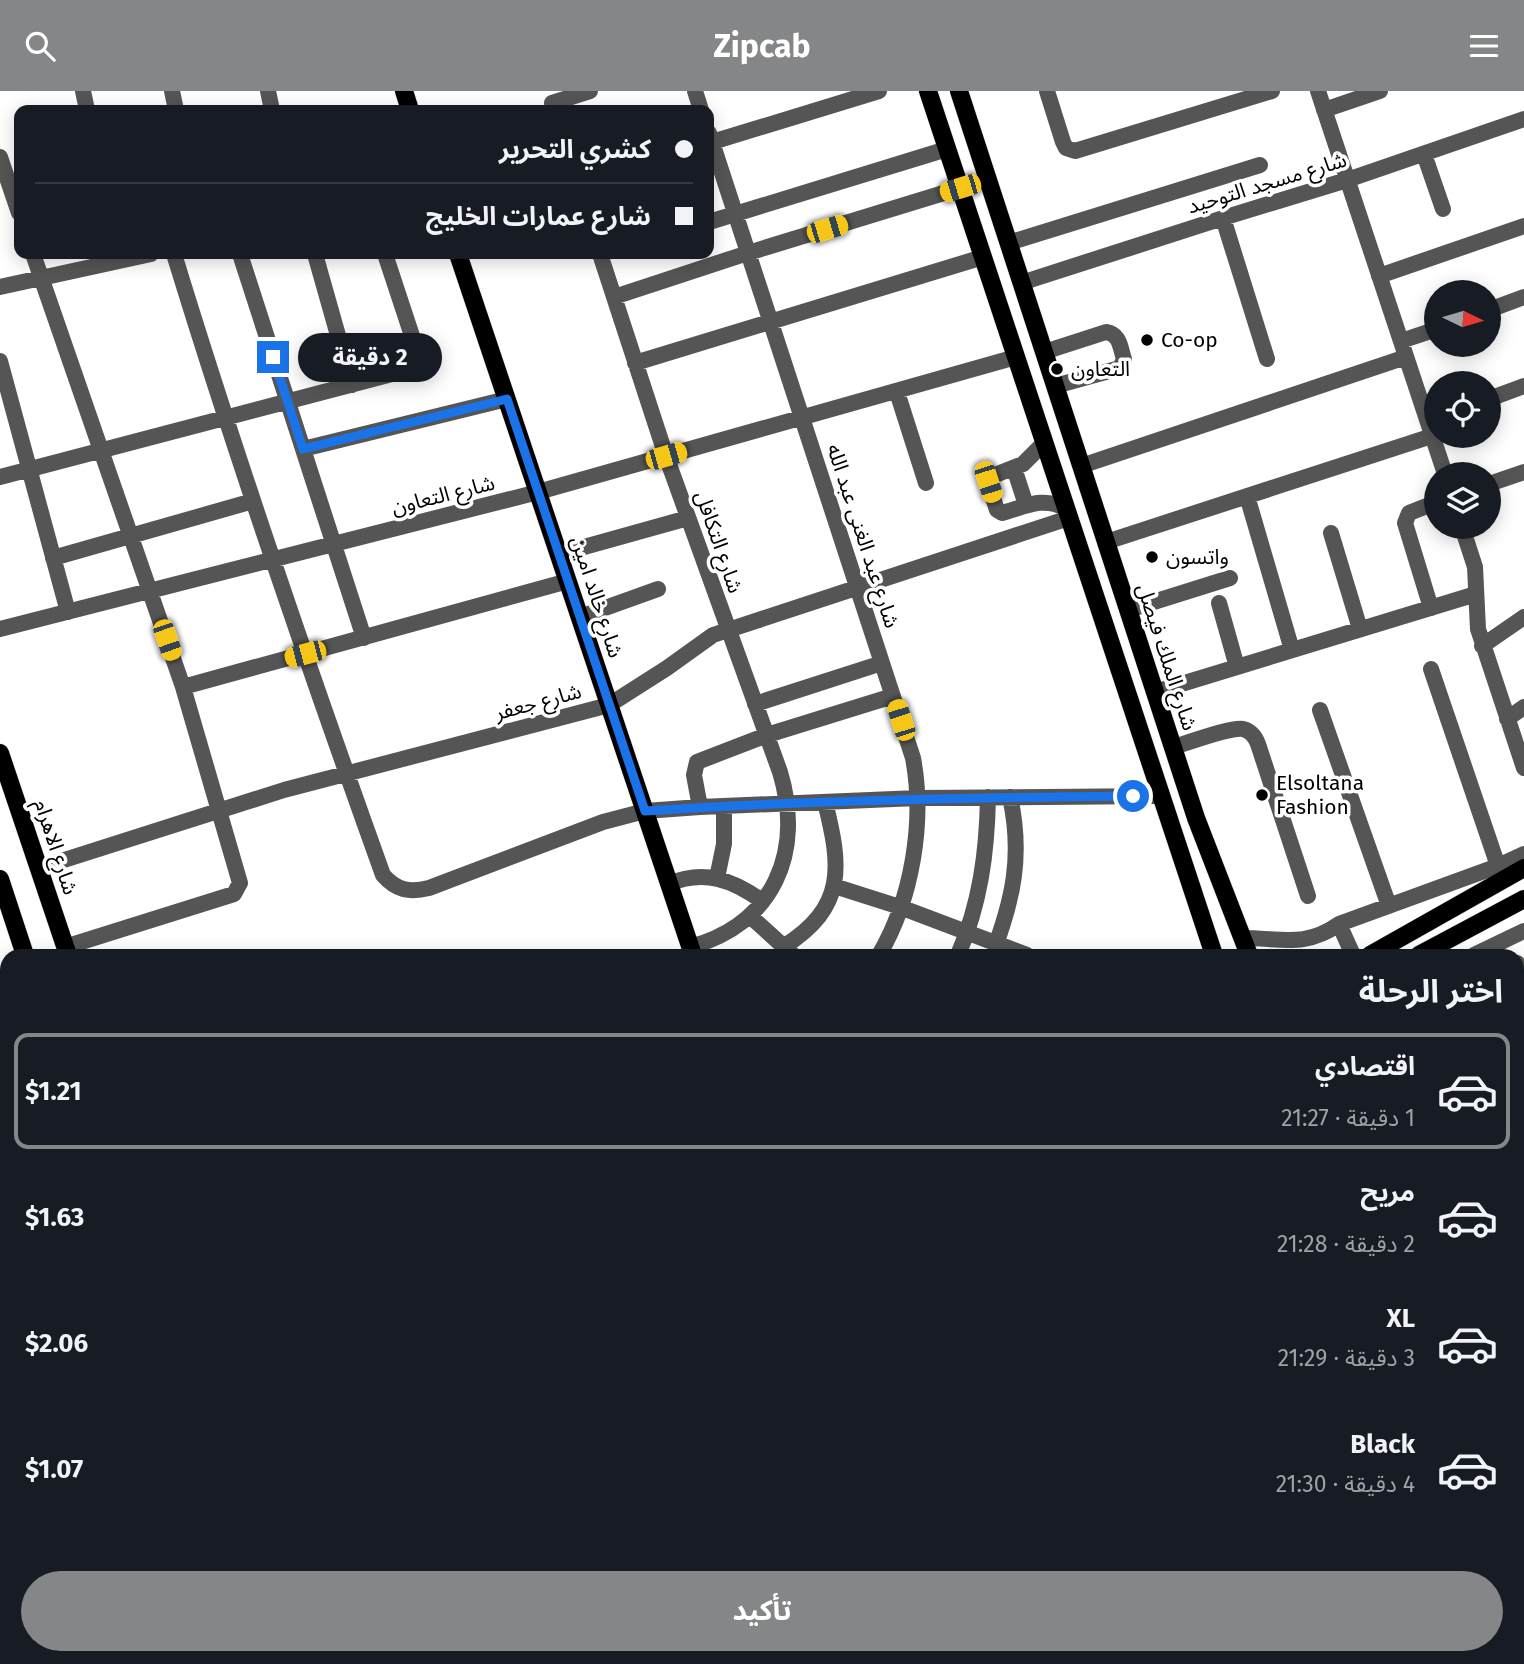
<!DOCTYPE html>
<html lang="ar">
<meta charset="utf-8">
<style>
:root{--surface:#171b24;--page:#20242c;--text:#f1f3f6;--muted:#9ea1a6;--line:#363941;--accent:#858687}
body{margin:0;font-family:"Fira Sans","Noto Sans Arabic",sans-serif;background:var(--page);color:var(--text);direction:rtl;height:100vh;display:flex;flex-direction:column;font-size:26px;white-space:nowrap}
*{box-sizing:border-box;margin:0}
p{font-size:23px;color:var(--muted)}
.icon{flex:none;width:38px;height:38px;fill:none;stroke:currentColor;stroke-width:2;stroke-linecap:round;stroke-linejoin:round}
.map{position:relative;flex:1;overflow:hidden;direction:ltr}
.sheet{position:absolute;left:0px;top:858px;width:1524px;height:716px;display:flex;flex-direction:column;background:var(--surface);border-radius:21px 21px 0 0;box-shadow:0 4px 18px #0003;direction:rtl}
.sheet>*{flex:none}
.guide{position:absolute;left:14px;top:14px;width:700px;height:154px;border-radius:14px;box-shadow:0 4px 18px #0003;direction:rtl;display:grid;align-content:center;height:154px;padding:0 21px;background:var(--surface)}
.needle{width:46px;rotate:95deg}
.tools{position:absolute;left:1424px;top:189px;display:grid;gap:14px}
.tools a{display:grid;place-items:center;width:77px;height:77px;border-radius:50%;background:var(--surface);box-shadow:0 4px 18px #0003;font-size:35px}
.end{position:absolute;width:32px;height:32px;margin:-16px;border:9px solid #1a73e8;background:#fff;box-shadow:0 0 0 4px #fff}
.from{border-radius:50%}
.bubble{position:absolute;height:49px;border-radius:24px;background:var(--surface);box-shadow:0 4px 18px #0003;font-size:23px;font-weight:700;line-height:49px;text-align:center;direction:rtl}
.car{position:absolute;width:21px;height:42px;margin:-21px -10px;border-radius:9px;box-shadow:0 0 5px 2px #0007;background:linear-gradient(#f5c518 24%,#345 0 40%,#f5c518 0 76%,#345 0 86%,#f5c518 0)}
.guide b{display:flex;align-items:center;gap:24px;height:66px;font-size:26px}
.guide b+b{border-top:2px solid var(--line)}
.guide i{width:18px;height:18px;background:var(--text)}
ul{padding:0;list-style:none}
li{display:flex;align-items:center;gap:21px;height:116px;margin:0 14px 10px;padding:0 7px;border:4px solid transparent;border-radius:14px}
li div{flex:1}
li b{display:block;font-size:26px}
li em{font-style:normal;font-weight:700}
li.selected{border-color:var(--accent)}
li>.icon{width:63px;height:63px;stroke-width:1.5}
h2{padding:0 21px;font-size:32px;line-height:84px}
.action{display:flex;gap:14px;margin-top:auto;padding:14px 21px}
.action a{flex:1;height:80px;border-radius:42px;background:var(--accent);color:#fff;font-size:28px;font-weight:700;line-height:80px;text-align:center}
header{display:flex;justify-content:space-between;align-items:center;height:91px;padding:0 21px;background:var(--accent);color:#fff;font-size:32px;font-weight:700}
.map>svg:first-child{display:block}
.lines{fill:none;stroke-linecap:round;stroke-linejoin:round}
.major-casing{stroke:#dbdbdb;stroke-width:19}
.minor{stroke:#555;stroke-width:16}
.major{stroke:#000;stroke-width:18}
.route{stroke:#1a73e8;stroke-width:9}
.poi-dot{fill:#000;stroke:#fff;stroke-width:2.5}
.labels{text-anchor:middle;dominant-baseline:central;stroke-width:7;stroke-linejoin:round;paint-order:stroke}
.street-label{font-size:21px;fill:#000;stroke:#fff}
.poi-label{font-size:21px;fill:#000;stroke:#fff;text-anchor:start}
</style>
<header><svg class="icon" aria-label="menu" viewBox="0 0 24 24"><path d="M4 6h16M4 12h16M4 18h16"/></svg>Zipcab<svg class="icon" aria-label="search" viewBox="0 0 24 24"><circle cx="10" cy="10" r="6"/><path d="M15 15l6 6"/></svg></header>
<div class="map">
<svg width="1524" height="1573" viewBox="0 0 1524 1573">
<rect width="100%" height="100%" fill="#fff"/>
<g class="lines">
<defs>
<path id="major" d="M404,0L410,19
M928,0L1214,864
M959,0L1196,727L1249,864
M458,163L693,864
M0,662L68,864
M0,788L25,864
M1370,864L1524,777
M1419,864L1524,808
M0,1137L7,1131
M0,1178L7,1163
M0,1213L7,1237
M0,1296L7,1320
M0,1454L7,1448
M0,1473L7,1471
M0,1496L7,1494
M878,1566L880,1573
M1450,1566L1452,1573
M1480,1566L1482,1573"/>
</defs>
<use href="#major" class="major-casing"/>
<path class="minor" d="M83,0L87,19
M172,0L176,19
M268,0L272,19
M695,0L701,19
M1047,0L1063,51L1066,57L1075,60L1272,0
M1318,0L1445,383
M552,12L590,0
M1324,19L1380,0
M709,42L913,667C925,731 912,808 879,864
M709,52L879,0
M1424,63L1443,118
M0,66L19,122
M1223,127L1267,268
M709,131L947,58
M1008,152L1260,74
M33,163L183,596L240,792L234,803L65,856
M174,163C238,372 309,578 383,784C396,799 409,802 429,797L603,731L645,720L700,716L918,707L1160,705
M240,163L364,547
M315,163L352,294
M600,163L666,365L780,681C804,761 774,833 690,856
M1379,185L1524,135
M1021,192L1223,127L1347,89L1524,28
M0,196L151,163
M614,206L748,162L960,97
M1489,219L1524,206
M1401,250L1437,238
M1044,261L1106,241C1120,243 1120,256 1124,268L1120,277L1055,295
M0,270L68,521
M635,272L983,166
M897,301L926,392
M1489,308L1524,295
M1044,352L1023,373L990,386L988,392L997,419L1002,422C1025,416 1042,405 1065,417
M303,358L507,308
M1081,375L1406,266
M1014,377L1026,414
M0,386L411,278L417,272L418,263L385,163
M1489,393L1524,381
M1247,405L1292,559
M1462,436L1475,476L1478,538L1524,677
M1331,442L1360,538
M1106,451L1432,345
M559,463L688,427
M53,467L253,410
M1219,512L1237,576
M1431,517L1405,432L1409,422L1437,411
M1128,519L1230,487
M580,526L658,498
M0,538L538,401L1016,266
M1482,555L1524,526
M1431,578L1498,775
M183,596L568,490
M1155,601L1476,503
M755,613L882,572
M1320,619L1389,815
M1507,628L1524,616
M1173,656C1188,652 1230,636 1243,638C1251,640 1255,645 1258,653L1308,805
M700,716L694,684L697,671L767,644L893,605
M39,777L284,699L609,614L667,577L713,544L1069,427
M717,787L724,753V715
M669,793C704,778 733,789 762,810
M834,795L900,816L1027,864
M750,825L793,864
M1339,833L1353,864
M1243,847C1281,847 1305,857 1339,833L1498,775L1524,763
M783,856C847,816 841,775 825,711
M958,864C980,813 987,762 988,706
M992,864C1013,809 1023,765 1010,706
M1474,864L1524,840
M1517,872L1524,897
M0,927L2,937L0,949
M0,1017L7,1016
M1521,1180L1524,1194
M1517,1274L1524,1272
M0,1356L7,1379
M1517,1366L1524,1364
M0,1426L7,1412
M0,1509L7,1507
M1517,1521L1524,1519
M407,1566L409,1573
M518,1566L520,1573
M591,1566L593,1573
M666,1566L668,1573
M763,1566L764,1573
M1106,1566L1107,1573
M1200,1566L1201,1573
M1282,1566V1573
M236,1573L259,1566
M966,1573L989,1566"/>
<use href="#major" class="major"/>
</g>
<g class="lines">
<path class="route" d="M273,266L303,358L507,308L645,720C807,709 970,707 1133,705"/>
</g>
<g class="poi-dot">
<circle cx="1147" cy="249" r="7"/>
<circle cx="1057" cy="278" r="7"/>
<circle cx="1152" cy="466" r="7"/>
<circle cx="1262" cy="704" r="7"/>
</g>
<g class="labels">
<g class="street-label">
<text transform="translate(1267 92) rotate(-17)">شارع مسجد التوحيد</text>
<text transform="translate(443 404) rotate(-14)">شارع التعاون</text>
<text transform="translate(863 445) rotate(72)">شارع عبد الغنى عبد الله</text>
<text transform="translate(719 451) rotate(71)">شارع التكافل</text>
<text transform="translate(597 506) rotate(72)">شارع خالد امين</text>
<text transform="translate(1167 566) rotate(72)">شارع الملك فيصل</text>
<text transform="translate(538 611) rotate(-15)">شارع جعفر</text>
<text transform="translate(56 756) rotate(72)">شارع الاهرام</text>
</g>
<g class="poi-label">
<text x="1161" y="249">Co-op</text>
<text x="1071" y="278">التعاون</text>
<text x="1166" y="466">واتسون</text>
<text x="1276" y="692">Elsoltana<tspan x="1276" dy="24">Fashion</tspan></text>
</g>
</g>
</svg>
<div class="tools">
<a><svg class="needle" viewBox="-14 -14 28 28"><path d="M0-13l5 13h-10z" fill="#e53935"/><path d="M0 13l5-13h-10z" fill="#9ea1a6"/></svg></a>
<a><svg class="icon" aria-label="locate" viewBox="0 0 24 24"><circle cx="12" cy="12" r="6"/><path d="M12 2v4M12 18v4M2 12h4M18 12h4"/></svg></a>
<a><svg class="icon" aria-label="layers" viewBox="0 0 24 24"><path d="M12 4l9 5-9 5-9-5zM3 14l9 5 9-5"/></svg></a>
</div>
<i class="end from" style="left:1133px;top:705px"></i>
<i class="end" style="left:273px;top:266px"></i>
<div class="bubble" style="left:298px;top:242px;width:144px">2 دقيقة</div>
<i class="car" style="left:960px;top:97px;rotate:253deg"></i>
<i class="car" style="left:827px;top:138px;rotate:73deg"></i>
<i class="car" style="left:666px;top:365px;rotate:74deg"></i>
<i class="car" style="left:988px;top:391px;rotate:162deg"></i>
<i class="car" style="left:167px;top:549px;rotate:161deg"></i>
<i class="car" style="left:305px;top:563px;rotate:255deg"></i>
<i class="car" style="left:901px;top:629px;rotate:342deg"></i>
<div class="guide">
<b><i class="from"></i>كشري التحرير</b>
<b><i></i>شارع عمارات الخليج</b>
</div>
<section class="sheet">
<h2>اختر الرحلة</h2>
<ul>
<li class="selected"><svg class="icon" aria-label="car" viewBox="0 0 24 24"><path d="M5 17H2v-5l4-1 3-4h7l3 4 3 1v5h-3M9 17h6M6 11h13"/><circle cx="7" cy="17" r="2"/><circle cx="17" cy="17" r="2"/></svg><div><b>اقتصادي</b><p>1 دقيقة · 21:27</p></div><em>$1.21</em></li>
<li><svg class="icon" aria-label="car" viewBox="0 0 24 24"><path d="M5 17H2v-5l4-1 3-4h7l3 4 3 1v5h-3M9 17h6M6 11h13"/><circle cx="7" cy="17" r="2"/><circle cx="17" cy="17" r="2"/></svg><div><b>مريح</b><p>2 دقيقة · 21:28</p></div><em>$1.63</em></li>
<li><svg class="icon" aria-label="car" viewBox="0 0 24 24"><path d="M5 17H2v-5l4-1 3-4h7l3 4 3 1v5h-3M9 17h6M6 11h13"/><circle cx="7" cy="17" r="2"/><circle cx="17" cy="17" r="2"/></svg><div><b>XL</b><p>3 دقيقة · 21:29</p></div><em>$2.06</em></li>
<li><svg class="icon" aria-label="car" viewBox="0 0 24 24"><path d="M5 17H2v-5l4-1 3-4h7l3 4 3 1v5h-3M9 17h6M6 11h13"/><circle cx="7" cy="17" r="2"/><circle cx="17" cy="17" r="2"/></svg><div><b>Black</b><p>4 دقيقة · 21:30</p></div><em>$1.07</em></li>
</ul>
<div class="action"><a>تأكيد</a></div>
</section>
</div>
